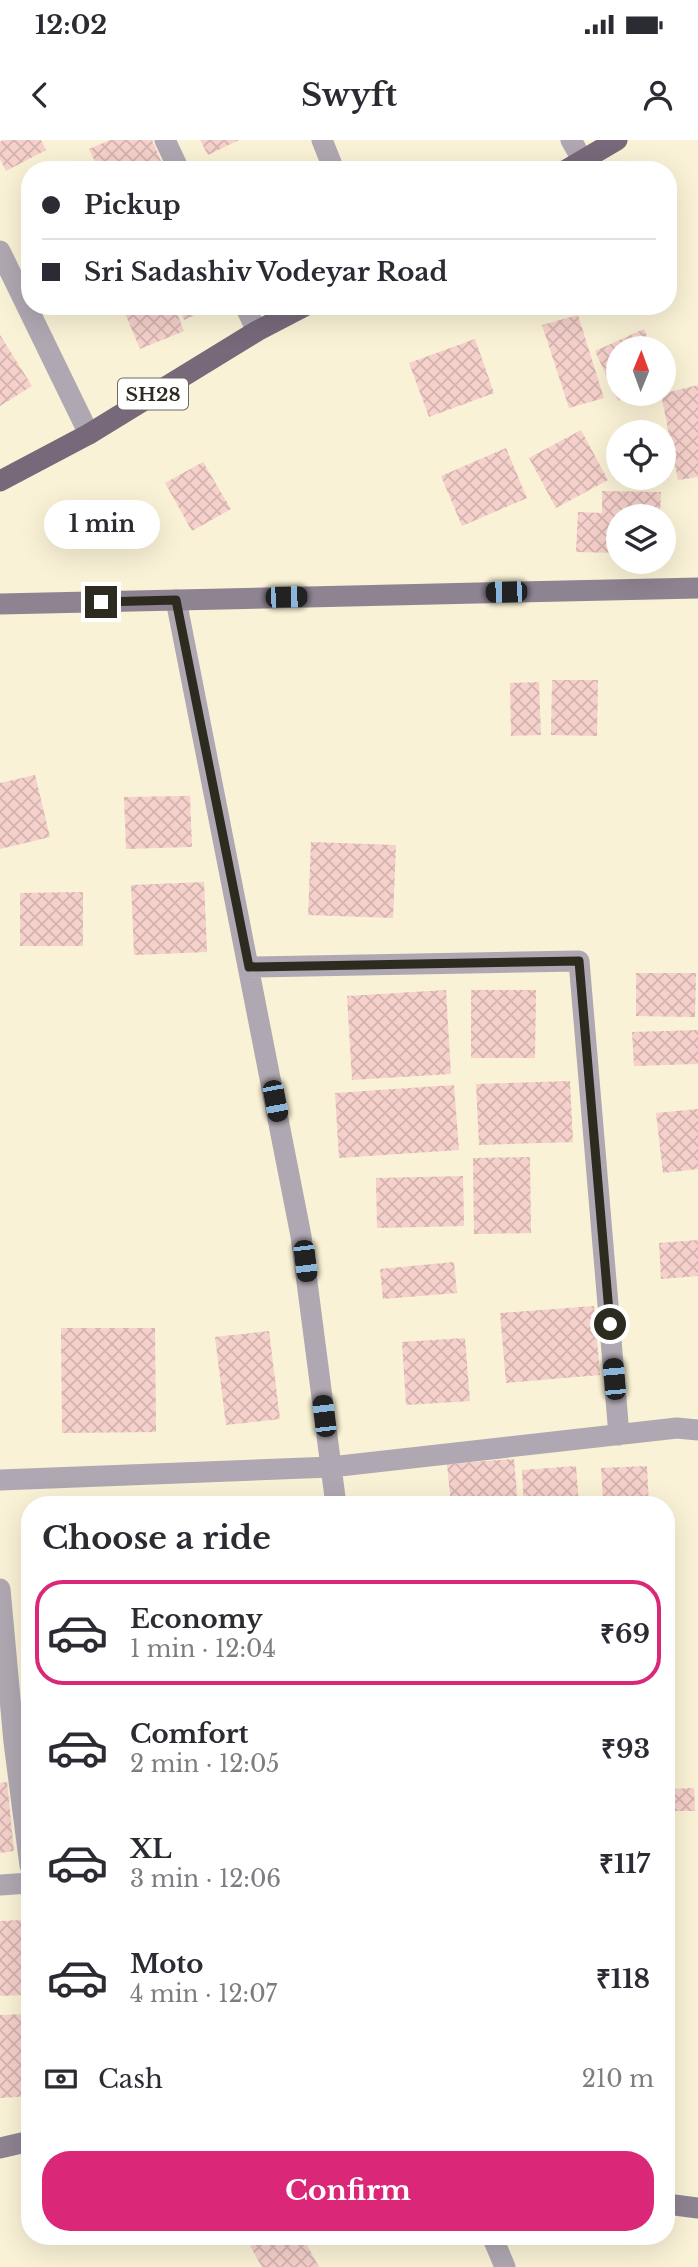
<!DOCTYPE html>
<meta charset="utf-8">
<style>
:root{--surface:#fff;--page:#f7f7f7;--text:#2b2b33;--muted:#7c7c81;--line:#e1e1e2;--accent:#db2777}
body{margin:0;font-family:"Libre Baskerville",serif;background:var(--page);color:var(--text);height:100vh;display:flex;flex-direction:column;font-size:26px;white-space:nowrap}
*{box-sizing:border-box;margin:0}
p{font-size:23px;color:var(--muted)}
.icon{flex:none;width:38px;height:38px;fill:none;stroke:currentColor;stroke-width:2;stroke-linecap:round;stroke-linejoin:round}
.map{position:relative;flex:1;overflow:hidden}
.panel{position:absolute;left:21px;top:1356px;width:654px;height:749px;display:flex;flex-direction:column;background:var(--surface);border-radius:28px;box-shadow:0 7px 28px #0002}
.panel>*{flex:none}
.top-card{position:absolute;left:21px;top:21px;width:656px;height:154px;border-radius:28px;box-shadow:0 7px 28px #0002;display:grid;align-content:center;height:154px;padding:0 21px;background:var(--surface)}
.needle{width:46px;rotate:1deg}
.controls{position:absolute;left:606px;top:196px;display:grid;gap:14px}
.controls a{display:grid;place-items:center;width:70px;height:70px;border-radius:50%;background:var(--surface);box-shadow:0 7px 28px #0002;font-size:35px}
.end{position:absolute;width:32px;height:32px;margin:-16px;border:9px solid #2d2a20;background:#fff;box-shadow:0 0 0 4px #fff}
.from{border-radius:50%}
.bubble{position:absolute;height:49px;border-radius:24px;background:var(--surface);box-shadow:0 7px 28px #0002;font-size:23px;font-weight:800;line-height:49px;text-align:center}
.car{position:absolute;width:21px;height:42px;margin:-21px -10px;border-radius:9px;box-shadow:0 0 5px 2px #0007;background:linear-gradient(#222 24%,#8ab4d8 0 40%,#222 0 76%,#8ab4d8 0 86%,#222 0)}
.top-card b{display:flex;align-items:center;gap:24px;height:66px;font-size:26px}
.top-card b+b{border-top:2px solid var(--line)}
.top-card i{width:18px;height:18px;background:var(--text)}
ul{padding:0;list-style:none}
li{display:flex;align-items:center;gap:21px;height:105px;margin:0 14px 10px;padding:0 7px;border:4px solid transparent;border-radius:28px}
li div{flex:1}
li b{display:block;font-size:26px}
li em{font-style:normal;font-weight:800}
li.selected{border-color:var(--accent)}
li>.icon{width:63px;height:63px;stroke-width:1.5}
h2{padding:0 21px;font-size:32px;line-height:84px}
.pay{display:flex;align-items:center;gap:18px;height:77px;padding:0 21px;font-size:26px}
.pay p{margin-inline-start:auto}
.cta{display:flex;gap:14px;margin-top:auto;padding:14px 21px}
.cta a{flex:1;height:80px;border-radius:28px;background:var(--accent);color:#fff;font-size:28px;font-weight:800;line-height:80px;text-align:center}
.status{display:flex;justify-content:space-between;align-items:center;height:49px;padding:0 35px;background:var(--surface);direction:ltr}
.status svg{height:19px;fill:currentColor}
header{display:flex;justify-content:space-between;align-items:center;height:91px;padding:0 21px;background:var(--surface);font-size:32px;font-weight:800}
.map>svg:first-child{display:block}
.building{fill:url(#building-cross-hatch)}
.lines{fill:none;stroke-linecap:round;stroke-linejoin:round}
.street{stroke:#afa7b1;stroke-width:21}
.secondary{stroke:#8e8391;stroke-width:21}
.primary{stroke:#77697a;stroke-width:21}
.route{stroke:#2d2a20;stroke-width:9}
.labels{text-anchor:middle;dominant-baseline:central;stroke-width:6;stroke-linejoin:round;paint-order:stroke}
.shield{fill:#fff;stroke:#6c6a63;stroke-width:2}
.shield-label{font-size:19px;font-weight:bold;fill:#2d2a20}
</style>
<div class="status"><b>12:02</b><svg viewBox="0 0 49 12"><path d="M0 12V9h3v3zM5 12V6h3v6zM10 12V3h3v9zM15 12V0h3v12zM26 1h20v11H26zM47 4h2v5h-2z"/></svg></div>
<header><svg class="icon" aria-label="back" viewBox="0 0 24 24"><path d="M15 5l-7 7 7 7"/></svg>Swyft<svg class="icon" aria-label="person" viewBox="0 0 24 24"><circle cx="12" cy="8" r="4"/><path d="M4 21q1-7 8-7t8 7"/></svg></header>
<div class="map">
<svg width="698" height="2127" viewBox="0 0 698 2127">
<defs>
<pattern id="building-cross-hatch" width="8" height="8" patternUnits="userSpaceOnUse" patternTransform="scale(1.75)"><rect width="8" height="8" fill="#f6d0cb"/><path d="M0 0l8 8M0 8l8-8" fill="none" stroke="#d3b3ae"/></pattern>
</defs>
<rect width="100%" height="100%" fill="#f9f2d6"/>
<path class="building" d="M3,0H41L46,10L6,31L0,19V2Z
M110,0H152L162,23L147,30H99L89,9Z
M200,0H239L208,15Z
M122,166H174L184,191L140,209Z
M178,166H215L184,180Z
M578,175L604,258L569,268L542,185Z
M644,189L652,208H618V254H633L618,261L595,211Z
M0,195L32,246L0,266Z
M475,199L494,253L429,277L409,223Z
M698,245V337L678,340L661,254Z
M581,290L608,340L556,368L529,318Z
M506,308L527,358L462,386L441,336Z
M203,322L231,369L192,391L165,343Z
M602,351L661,352L660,376H618V413L576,412L578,372L602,373Z
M552,540H598L597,596L551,595Z
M539,542L541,595L511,596L510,543Z
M35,635L50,697L0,709V643Z
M190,656L192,707L126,709L124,657Z
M311,702L396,705L393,778L308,775Z
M204,742L207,812L134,815L131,745Z
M83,752V806H20V753Z
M636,833H696L695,877L636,876Z
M446,850L451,934L352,940L347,856Z
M471,850H536L535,918H471Z
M698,890V924L634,926L632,892Z
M570,941L573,1002L479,1005L476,944Z
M454,945L459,1010L339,1018L335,953Z
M698,969V1029L663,1033L656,973Z
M530,1017L531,1093L474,1094L473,1018Z
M463,1036L464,1086L377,1088L376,1038Z
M698,1100V1136L661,1139L659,1103Z
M454,1122L457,1153L383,1159L380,1129Z
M594,1166L600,1235L506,1243L500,1173Z
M61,1188H155L156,1292L62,1293Z
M269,1191L280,1279L226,1285L215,1197Z
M465,1198L470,1261L406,1265L402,1202Z
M514,1319L518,1365H451L447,1324Z
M576,1326L579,1365H524L522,1330Z
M647,1326L649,1365H603L601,1328Z
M7,1642L14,1711L0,1713V1643Z
M694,1648L695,1671H667V1649Z
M23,1780L26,1855L0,1856V1781Z
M30,1874V1956L0,1958V1875Z
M267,2096H302L319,2127H262L250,2106Z"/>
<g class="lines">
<path class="street" d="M165,0L179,30
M322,0L334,30
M571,0L583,21
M0,111L89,294
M245,166L257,191
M176,460L301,1096L336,1365
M249,827L579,821L619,1295
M0,1340L331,1327L677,1288L698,1290
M0,1449L14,1602L30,1726
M0,1745L30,1743
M492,2096L505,2127"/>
<path class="secondary" d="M0,464L698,448
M0,2008L30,2001
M667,2064L698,2068"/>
<path class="primary" d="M566,30L617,0
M0,341L89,294L257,191L305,166"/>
</g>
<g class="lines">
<path class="route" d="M101,462L176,460L249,827L579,821L610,1184"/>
</g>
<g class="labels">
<rect class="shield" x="118" y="238.5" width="70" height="31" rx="5"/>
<g class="shield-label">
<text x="153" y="254">SH28</text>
</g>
</g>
</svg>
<div class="controls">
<a><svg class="needle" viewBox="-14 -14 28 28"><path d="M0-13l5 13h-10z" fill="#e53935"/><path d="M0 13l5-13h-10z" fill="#7c7c81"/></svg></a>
<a><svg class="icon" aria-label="locate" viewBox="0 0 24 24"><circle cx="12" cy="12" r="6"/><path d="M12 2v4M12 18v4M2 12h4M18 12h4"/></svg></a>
<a><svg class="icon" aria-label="layers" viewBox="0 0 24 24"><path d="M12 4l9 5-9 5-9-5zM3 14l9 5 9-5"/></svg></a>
</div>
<i class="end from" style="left:610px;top:1184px"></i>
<i class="end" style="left:101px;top:462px"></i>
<div class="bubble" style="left:44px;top:360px;width:116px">1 min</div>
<i class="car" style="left:506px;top:452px;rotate:269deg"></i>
<i class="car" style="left:286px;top:457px;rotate:89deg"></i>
<i class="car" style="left:275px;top:961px;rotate:169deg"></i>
<i class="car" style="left:305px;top:1121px;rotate:173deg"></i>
<i class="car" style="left:614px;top:1239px;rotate:355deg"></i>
<i class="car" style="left:324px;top:1276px;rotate:353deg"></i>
<div class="top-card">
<b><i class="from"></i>Pickup</b>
<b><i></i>Sri Sadashiv Vodeyar Road</b>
</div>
<section class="panel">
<h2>Choose a ride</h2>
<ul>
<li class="selected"><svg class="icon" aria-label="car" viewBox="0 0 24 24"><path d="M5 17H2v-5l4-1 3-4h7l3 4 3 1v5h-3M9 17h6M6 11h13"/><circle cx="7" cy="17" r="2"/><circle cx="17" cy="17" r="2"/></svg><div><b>Economy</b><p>1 min · 12:04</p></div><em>₹69</em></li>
<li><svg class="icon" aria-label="car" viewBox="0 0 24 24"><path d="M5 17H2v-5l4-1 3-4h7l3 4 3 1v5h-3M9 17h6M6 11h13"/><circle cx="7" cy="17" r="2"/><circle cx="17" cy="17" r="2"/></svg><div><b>Comfort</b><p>2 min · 12:05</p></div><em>₹93</em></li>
<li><svg class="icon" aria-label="car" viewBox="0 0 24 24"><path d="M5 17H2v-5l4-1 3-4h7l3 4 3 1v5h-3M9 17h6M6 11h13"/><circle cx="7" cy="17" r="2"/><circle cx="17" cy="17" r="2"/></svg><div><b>XL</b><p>3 min · 12:06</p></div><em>₹117</em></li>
<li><svg class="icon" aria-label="car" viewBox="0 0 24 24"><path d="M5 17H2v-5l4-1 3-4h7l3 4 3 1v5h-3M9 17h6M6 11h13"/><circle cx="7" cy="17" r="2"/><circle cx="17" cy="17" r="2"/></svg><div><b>Moto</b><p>4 min · 12:07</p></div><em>₹118</em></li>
</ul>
<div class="pay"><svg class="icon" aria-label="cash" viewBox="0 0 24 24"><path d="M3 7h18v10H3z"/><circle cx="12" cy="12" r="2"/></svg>Cash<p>210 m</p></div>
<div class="cta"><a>Confirm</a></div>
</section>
</div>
